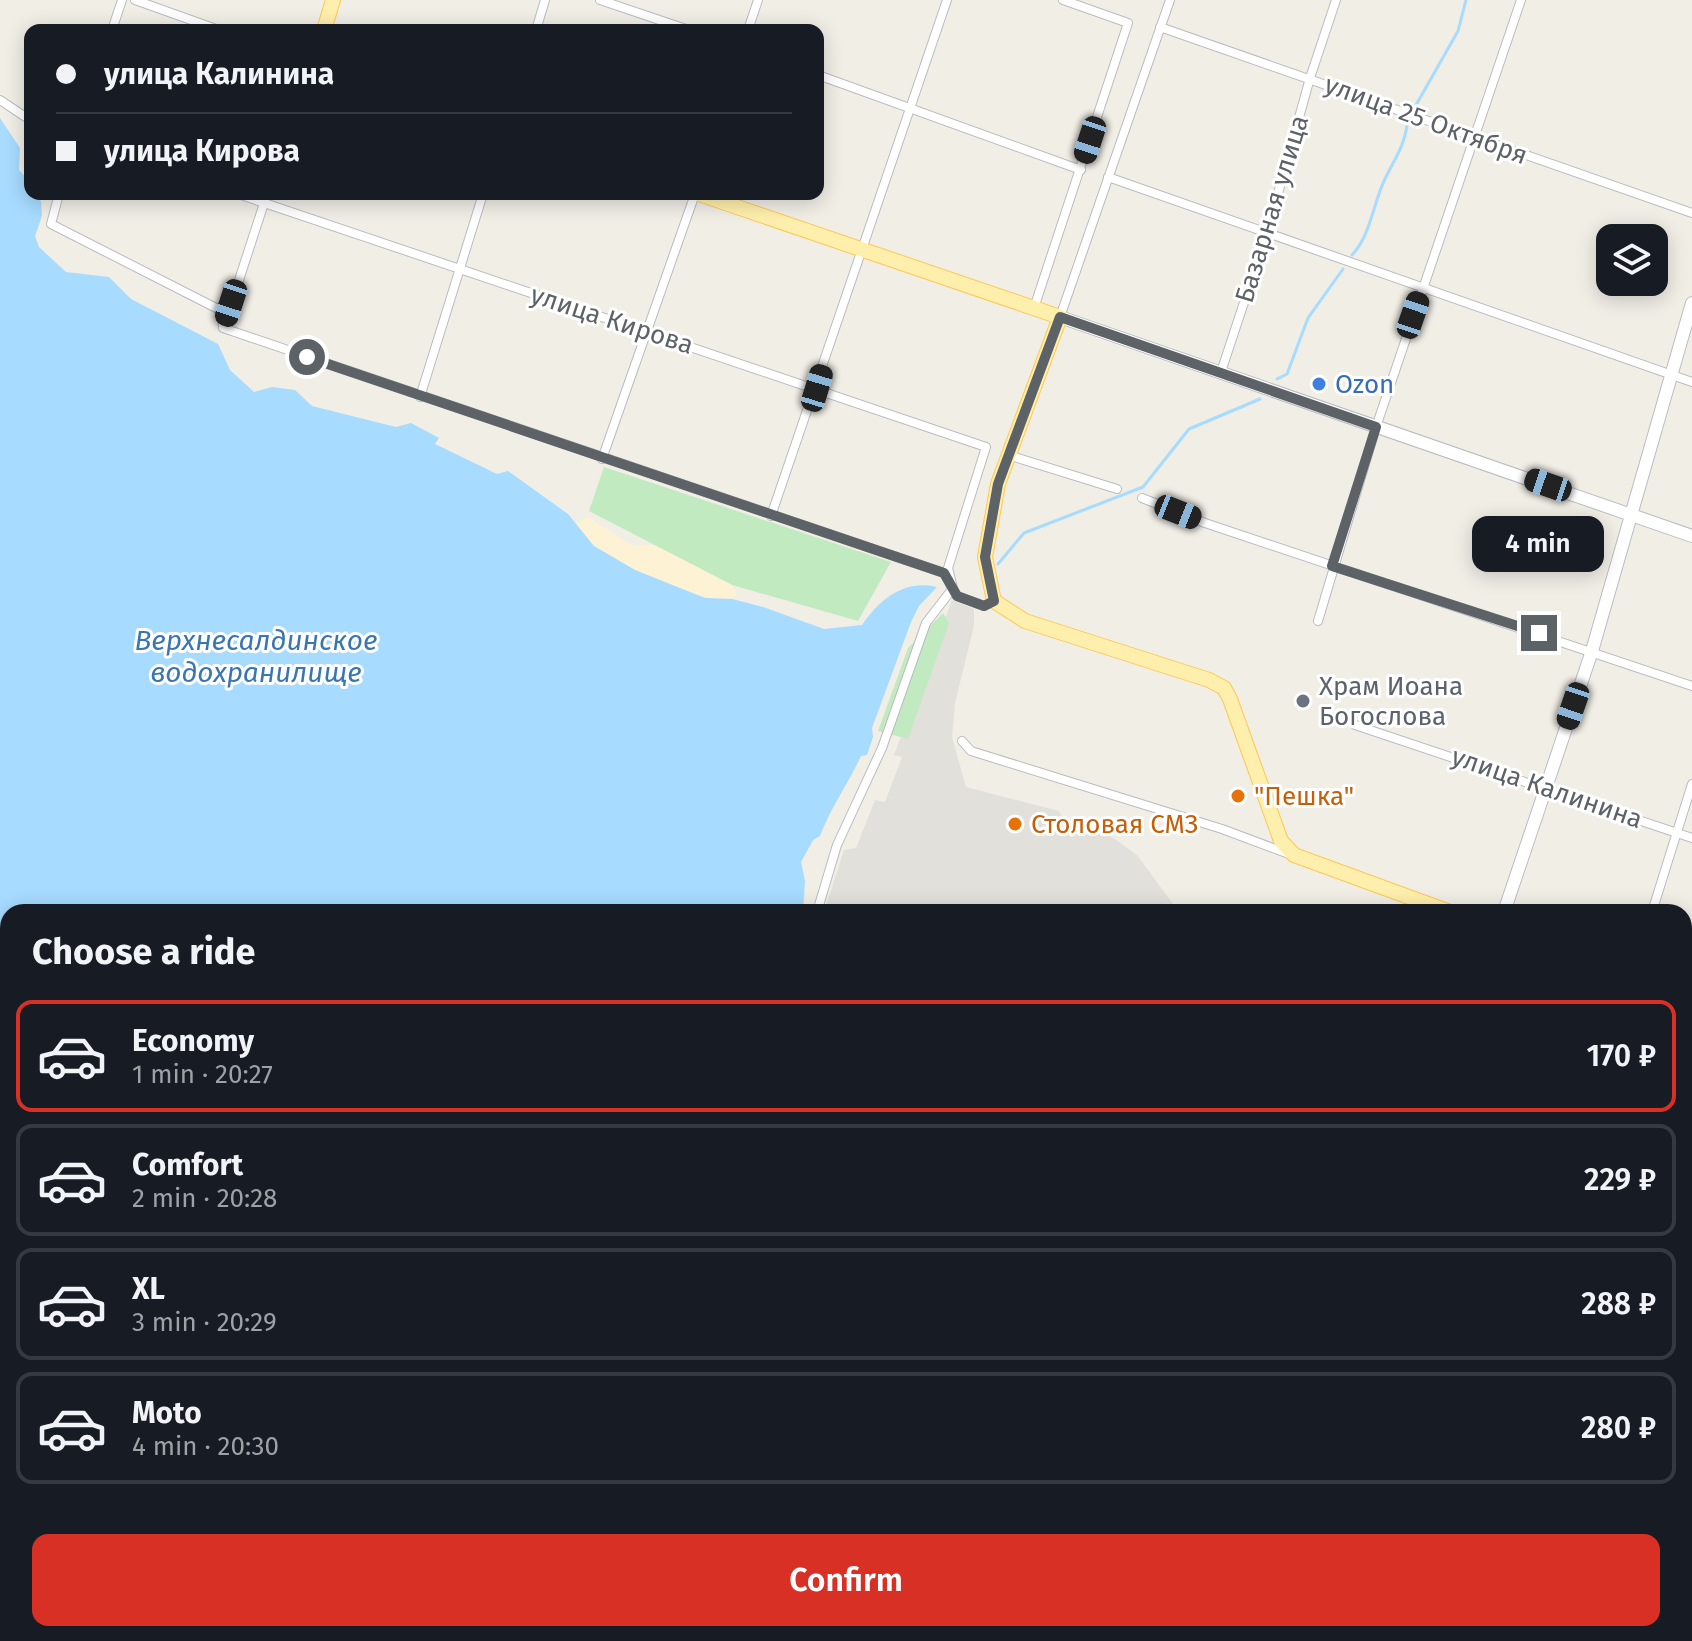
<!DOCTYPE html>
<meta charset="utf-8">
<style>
:root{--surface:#171b24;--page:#242831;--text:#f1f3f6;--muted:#9ea1a6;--line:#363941;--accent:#d93025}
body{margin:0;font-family:"Fira Sans",sans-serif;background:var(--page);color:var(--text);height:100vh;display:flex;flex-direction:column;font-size:30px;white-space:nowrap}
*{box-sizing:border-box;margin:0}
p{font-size:26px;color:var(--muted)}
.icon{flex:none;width:44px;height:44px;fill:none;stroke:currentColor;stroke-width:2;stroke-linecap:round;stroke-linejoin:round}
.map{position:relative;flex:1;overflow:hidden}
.details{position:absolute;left:0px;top:904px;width:1692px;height:738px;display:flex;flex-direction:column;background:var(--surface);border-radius:24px 24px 0 0;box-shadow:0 4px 20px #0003}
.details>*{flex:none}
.guide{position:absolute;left:24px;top:24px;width:800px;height:176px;border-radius:16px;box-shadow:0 4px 20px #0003;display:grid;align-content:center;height:176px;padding:0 32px;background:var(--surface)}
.buttons{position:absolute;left:1596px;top:224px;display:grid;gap:16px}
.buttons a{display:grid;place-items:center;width:72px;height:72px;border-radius:16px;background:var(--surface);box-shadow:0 4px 20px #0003;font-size:40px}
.end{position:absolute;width:36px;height:36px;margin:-18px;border:10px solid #5d6267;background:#fff;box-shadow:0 0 0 4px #fff}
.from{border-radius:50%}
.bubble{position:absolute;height:56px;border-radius:16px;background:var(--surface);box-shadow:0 4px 20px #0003;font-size:26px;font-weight:600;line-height:56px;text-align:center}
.car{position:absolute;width:24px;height:48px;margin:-24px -12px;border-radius:10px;box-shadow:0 0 6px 2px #0007;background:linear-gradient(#222 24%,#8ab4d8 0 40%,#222 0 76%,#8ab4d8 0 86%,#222 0)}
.guide b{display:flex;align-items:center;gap:28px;height:76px;font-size:30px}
.guide b+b{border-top:2px solid var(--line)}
.guide i{width:20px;height:20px;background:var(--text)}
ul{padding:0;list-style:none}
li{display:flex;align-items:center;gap:24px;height:112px;margin:0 16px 12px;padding:0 16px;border:4px solid var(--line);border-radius:16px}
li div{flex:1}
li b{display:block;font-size:30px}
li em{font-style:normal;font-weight:600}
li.selected{border-color:var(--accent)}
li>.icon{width:72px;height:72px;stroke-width:1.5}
h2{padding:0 32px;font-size:36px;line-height:96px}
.primary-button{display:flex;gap:16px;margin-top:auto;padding:16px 32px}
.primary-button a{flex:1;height:92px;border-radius:16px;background:var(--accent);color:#fff;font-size:32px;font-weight:600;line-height:92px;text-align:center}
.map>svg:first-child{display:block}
.industrial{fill:#e1e0da}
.education{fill:#e3e0d6}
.green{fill:#c2eac1}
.sand{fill:#fdf2d4}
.water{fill:#a7dbff}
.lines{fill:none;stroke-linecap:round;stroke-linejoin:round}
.stream{stroke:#a7dbff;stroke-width:3}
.river{stroke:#a7dbff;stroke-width:16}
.minor-casing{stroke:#b8bcc0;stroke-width:10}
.tertiary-casing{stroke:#b8bcc0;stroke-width:12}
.secondary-casing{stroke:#b9bdc2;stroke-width:14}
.primary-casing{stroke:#fcc854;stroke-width:16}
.minor{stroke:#fff;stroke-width:8}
.tertiary{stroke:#fff;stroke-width:10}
.secondary{stroke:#fff;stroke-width:12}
.primary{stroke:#ffefac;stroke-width:14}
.route{stroke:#5d6267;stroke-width:10}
.shop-dot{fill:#3f7fe0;stroke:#fff;stroke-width:3}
.worship-dot{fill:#6b7280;stroke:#fff;stroke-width:3}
.food-dot{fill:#e8710a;stroke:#fff;stroke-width:3}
.labels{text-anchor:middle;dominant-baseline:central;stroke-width:6;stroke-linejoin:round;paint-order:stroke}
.street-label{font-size:26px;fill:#5d6267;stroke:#fff}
.shop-label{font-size:26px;fill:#366cbe;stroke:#fff;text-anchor:start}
.worship-label{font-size:26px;fill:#5b616d;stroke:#fff;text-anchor:start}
.food-label{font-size:26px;fill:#c56008;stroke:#fff;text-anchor:start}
.water-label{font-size:28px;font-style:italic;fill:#3976b1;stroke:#fff}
</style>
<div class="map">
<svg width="1692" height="1641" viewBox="0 0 1692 1641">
<rect width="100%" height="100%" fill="#f1eee6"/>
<path class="industrial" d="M952,600L974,609V626L955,703L952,737L966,787L1059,811L1062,817L1112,837L1137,855L1179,912H824L844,850L856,848L875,800L885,802L902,757L894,755Z"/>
<path class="education" d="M1684,1561L1692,1564V1641H1656L1658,1634H1684Z"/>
<path class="green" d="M604,467L891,562L858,621L732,585L589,511Z
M943,613L949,623L908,739L878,731L908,648Z"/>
<path class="sand" d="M588,517L631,545H654L732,585L737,595C714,612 619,563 596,548C588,542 581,532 574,525Z"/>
<path class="water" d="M0,118L20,148L19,170L28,180L30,194L41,201L42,216L35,236L39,247L66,272L109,277L131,299L218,344L230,370L254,392L272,387L295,390L312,406L396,427L411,423L439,438L435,444L497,474L508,471L568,514L594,546L635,570L705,598L732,599L763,607L824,629L862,625C879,600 904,579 937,587L919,606L911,622L872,728L873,737L867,755L861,756C848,784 830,809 820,836L813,840L801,862L805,881L803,912H8V1179L0,1180Z"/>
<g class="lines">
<path class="stream" d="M1416,105L1458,31L1466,0
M1352,255C1371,235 1373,203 1385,179C1394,160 1404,147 1407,126
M1277,379L1287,374L1308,318L1343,269
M998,564L1024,533L1143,487L1189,429L1260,399"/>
<path class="river" d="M1166,1641L1171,1634"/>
<defs>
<path id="minor" d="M135,0L219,30
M600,0L689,30
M1160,27L1692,213
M112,30L122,0
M536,30L545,0
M748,30L758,0
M818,75L1081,170
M0,100L30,120
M1108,177L1692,382
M59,194L51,224L222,311L223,328L944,573L957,596L984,606L994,601
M238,194L986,447L948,568L953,588L926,623L882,748L837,845L817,912
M1034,308L1128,23L1063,0
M1060,317L1170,0
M225,323L267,194
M1221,372L1267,233L1310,78L1336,0
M420,397L483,194
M1008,455L1117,489
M602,459L695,194
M1142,498L1205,523L1692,686
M771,516L947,0
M1318,621L1376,427L1521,0
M1355,725L1692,838
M962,741L971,751L1222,829L1289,854
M1652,912L1692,784
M0,1225L8,1227
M0,1284L8,1260
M0,1501L8,1504
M1684,1540L1692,1543
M299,1641L302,1634
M459,1641L462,1634
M1418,1641L1420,1634"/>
<path id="tertiary" d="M1684,1286L1692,1260
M0,1365L8,1367
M980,1634L1005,1641
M100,1641L102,1634
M1569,1641L1571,1634"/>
<path id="secondary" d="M1060,317L1692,536
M1504,912L1592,651L1692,303
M1265,1641L1267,1634"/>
<path id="primary" d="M324,30L333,0
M699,194L1060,317L998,484L985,557L994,601L1025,621L1209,680L1224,688L1230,699L1281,841L1294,855L1450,912
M1684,991L1692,994"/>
</defs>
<use href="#minor" class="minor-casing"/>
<use href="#tertiary" class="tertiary-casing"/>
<use href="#secondary" class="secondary-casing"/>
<use href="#primary" class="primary-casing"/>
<use href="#minor" class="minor"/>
<use href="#tertiary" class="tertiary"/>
<use href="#secondary" class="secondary"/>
<use href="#primary" class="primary"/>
</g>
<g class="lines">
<path class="route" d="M307,357L944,573L957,596L984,606L994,601L985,557L998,484L1060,317L1376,427L1332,566L1539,633"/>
</g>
<circle class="shop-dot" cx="1319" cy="384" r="8"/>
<circle class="worship-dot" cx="1303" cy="701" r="8"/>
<g class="food-dot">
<circle cx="1238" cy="796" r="8"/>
<circle cx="1015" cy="824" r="8"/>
</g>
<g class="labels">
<g class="street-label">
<text transform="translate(1426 120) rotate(20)">улица 25 Октября</text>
<text transform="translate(1272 209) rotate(-73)">Базарная улица</text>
<text transform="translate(612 320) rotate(18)">улица Кирова</text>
<text transform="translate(1547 788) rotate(19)">улица Калинина</text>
</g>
<g class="shop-label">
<text x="1335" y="384">Ozon</text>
</g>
<g class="worship-label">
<text x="1319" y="686">Храм Иоана<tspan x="1319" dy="30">Богослова</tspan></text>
</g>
<g class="food-label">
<text x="1254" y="796">"Пешка"</text>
<text x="1031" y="824">Столовая СМЗ</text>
</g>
<g class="water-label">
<text x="256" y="640">Верхнесалдинское<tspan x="256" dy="32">водохранилище</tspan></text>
</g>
</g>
</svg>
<div class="buttons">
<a><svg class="icon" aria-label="layers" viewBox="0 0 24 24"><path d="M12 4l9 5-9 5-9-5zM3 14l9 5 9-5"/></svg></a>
</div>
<i class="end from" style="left:307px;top:357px"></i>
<i class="end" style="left:1539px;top:633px"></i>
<div class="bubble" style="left:1472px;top:516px;width:132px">4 min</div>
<i class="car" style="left:1090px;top:140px;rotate:198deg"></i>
<i class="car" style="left:231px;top:303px;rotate:198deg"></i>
<i class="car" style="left:1413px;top:315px;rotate:19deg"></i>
<i class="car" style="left:817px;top:388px;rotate:17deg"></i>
<i class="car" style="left:1548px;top:485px;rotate:289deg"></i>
<i class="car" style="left:1178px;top:512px;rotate:112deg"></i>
<i class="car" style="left:1573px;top:706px;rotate:199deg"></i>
<div class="guide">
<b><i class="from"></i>улица Калинина</b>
<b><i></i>улица Кирова</b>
</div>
<section class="details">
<h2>Choose a ride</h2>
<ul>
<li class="selected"><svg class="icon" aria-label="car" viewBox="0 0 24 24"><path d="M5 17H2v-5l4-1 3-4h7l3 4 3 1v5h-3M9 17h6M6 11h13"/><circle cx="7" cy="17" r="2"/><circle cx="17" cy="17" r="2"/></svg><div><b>Economy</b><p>1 min · 20:27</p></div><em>170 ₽</em></li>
<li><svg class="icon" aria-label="car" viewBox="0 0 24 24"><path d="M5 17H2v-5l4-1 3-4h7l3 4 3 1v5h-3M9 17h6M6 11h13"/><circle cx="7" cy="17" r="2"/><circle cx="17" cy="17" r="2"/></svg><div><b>Comfort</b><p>2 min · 20:28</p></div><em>229 ₽</em></li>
<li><svg class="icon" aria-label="car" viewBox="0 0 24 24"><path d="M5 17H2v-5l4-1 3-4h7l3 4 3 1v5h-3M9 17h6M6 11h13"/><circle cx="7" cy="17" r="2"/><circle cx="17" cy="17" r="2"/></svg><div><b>XL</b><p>3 min · 20:29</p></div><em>288 ₽</em></li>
<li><svg class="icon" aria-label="car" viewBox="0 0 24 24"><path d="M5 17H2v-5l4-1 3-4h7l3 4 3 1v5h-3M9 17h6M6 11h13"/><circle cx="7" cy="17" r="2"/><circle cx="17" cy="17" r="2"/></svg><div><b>Moto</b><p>4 min · 20:30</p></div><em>280 ₽</em></li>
</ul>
<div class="primary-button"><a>Confirm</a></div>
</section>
</div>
